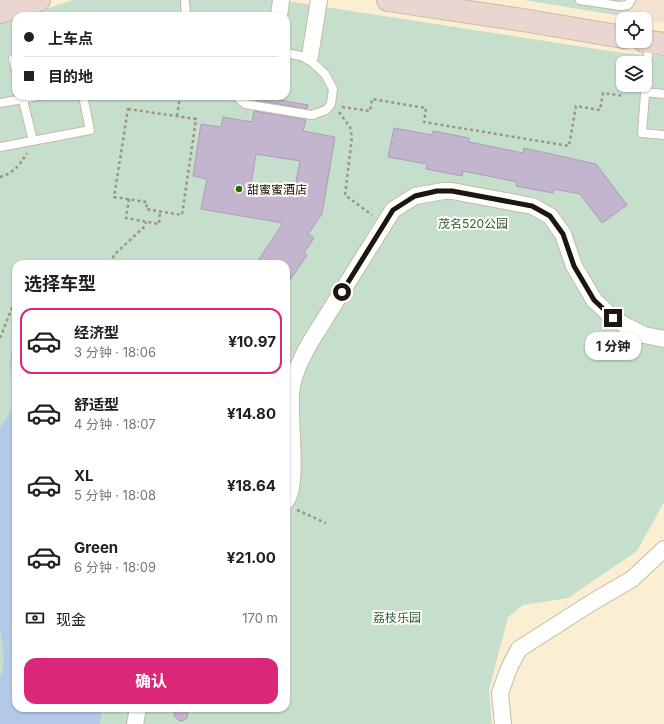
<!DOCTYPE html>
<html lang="zh">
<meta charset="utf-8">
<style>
:root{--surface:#fff;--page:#f2f2f2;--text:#202124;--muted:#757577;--line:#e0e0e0;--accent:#db2777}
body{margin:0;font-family:Inter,"Noto Sans SC",sans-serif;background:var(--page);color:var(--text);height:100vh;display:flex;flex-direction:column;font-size:15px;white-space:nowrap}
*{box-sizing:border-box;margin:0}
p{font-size:13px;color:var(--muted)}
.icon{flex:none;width:22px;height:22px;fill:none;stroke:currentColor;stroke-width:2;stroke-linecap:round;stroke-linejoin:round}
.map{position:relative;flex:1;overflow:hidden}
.panel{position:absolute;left:12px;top:260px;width:278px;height:452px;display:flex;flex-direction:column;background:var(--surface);border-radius:12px;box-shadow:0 1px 3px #0004}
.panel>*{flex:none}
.guide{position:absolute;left:12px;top:12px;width:278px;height:88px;border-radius:12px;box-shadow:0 1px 3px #0004;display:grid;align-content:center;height:88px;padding:0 12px;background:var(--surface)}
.tools{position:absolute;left:616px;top:12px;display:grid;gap:8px}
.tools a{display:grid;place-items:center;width:36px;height:36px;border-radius:8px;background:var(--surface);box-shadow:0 1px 3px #0004;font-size:20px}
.end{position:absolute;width:18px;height:18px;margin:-9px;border:5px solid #1c170e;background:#fff;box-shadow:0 0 0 2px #fff}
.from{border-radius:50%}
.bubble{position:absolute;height:28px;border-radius:12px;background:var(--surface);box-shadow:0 1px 3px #0004;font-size:13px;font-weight:700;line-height:28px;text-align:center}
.guide b{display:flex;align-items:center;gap:14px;height:38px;font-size:15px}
.guide b+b{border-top:1px solid var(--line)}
.guide i{width:10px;height:10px;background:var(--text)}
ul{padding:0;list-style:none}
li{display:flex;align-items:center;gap:12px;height:66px;margin:0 8px 6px;padding:0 4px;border:2px solid transparent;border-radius:12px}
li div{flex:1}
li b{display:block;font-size:15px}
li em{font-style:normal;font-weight:700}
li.on{border-color:var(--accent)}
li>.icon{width:36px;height:36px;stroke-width:1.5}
h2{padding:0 12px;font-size:18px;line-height:48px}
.pay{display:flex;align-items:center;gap:10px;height:44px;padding:0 12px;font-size:15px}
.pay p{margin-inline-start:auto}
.cta{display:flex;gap:8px;margin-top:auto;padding:8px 12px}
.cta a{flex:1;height:46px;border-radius:12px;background:var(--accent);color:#fff;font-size:16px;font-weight:700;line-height:46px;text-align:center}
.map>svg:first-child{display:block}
.education{fill:#f4e2d1}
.park{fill:#c6dfcc;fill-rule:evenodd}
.water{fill:#b4c8e8}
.building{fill:#c4b5ce;stroke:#ac9db6;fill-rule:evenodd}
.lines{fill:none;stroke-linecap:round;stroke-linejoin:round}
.lane-casing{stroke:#c6baa0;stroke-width:10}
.street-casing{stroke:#c6baa0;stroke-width:18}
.secondary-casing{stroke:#c6baa0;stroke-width:24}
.path{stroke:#9e9581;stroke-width:2.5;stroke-dasharray:3 3;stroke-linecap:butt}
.lane{stroke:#fff;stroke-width:8}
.street{stroke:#fff;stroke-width:16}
.secondary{stroke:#ebd5d0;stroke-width:22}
.route{stroke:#1c170e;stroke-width:5}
.poi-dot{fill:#276b03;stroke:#fffcf7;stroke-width:1.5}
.labels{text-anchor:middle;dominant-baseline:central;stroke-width:4;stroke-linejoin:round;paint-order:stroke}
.poi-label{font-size:12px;fill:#1c170e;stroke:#fffcf7;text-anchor:start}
.park-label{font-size:12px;fill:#2b5d3a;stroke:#fffcf7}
</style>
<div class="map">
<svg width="664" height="724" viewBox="0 0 664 724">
<rect width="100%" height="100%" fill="#faeed3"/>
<path class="education" d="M633,0H664V23L628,17Z"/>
<path class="park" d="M73,0H280L623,53L664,56V502L637,551L568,598L523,605L508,617L489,690L492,724H0V24L16,19V96H286V16H25ZM623,63H645V85H623ZM16,264H286V708H16Z
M524,0H633L628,17Z"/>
<path class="water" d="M16,335V708H102L100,724H0V679C6,667 3,643 0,629V428L16,403L14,383L9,362Z"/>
<path class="building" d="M256,96L308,105L307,109L256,100Z
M254,111L306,120L303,131L335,137L322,214L308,234L314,238L304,253L307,255L286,286V264H256L283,223L201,209L207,179L193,176L201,124L221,127L223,117L252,122ZM256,154L300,161L294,192L251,185Z
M394,128L432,135L433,131L469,138V142L523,153L524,148L596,164L627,205L602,223L580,194L554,189L553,193L516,186L517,182L463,171L462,176L426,169L427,164L388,157Z
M175,708H187L188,713L187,718L182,721L178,720L174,716Z"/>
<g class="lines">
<defs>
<path id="lane" d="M185,0L186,16
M580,0L620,6L628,5L631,0
M649,42L642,133L664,135
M16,59H13L16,71
M645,92L664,94
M22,96L33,141
M236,96L245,104L312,115L326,110L331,104L333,89L325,74L312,62L301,56L286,53
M0,103L39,96
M0,147L90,130L83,96"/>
<path id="street" d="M279,16L281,0
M310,56L319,0
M286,501C300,483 287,412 292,386C295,370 303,355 311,341L393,210L415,196L444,191H452L532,206L550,216L563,234L574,266L594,300L613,318L628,327L644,335L664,339
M135,724L138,708
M503,724L500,693L509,668L519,649L591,603L632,579L664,549"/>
<path id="secondary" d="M388,0L529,21L623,37
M0,12L39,0
M644,41L664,44"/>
</defs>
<use href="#lane" class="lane-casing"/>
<use href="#street" class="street-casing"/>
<use href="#secondary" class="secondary-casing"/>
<path class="path" d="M342,107L370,111L372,99L426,108L424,122L569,146L576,106L600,110L603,93L624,96
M128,109L196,119L182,215L146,209L147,202L114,197Z
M339,112L350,127L352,137L345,195L372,215
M177,116L180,96
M0,177C15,172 19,166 27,153
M129,199L126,218L159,224L160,212
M111,264L114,255L144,227L146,222
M0,338L14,303L16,302
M297,510L326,523
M194,708V711"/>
<use href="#lane" class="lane"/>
<use href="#street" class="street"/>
<use href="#secondary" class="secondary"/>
</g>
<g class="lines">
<path class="route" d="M342,292L393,210L415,196L437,191H452L532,206L550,216L563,234L574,266L594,300L613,318"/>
</g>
<circle class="poi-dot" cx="239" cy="189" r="4"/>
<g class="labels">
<g class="poi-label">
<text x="247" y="189">甜蜜蜜酒店</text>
</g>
<g class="park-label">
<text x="473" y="223">茂名520公园</text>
<text x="397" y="617">荔枝乐园</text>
</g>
</g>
</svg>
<div class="tools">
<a><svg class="icon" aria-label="locate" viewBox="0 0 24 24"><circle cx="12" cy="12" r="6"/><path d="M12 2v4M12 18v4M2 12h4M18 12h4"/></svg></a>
<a><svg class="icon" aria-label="layers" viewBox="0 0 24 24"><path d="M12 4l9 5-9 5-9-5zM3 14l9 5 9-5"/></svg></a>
</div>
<i class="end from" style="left:342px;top:292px"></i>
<i class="end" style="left:613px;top:318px"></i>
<div class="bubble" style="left:585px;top:332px;width:56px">1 分钟</div>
<div class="guide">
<b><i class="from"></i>上车点</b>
<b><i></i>目的地</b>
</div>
<section class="panel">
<h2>选择车型</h2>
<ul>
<li class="on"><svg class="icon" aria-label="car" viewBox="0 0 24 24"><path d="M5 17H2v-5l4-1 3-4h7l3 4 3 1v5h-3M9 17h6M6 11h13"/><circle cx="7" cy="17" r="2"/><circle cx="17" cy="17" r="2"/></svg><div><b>经济型</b><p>3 分钟 · 18:06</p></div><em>¥10.97</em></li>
<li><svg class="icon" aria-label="car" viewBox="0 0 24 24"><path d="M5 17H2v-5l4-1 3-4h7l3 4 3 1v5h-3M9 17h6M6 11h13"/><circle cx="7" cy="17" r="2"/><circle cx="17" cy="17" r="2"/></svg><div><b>舒适型</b><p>4 分钟 · 18:07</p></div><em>¥14.80</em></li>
<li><svg class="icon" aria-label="car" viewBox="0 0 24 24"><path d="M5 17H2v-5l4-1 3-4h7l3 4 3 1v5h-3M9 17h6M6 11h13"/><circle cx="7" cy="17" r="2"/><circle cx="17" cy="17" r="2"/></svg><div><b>XL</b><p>5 分钟 · 18:08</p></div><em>¥18.64</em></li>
<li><svg class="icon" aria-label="car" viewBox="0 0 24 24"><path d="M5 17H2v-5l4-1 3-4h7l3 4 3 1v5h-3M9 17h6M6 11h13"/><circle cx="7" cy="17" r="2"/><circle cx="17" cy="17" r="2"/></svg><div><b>Green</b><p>6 分钟 · 18:09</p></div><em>¥21.00</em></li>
</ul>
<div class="pay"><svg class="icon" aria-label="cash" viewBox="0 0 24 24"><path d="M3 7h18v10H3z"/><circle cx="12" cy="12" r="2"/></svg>现金<p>170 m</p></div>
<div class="cta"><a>确认</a></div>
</section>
</div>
